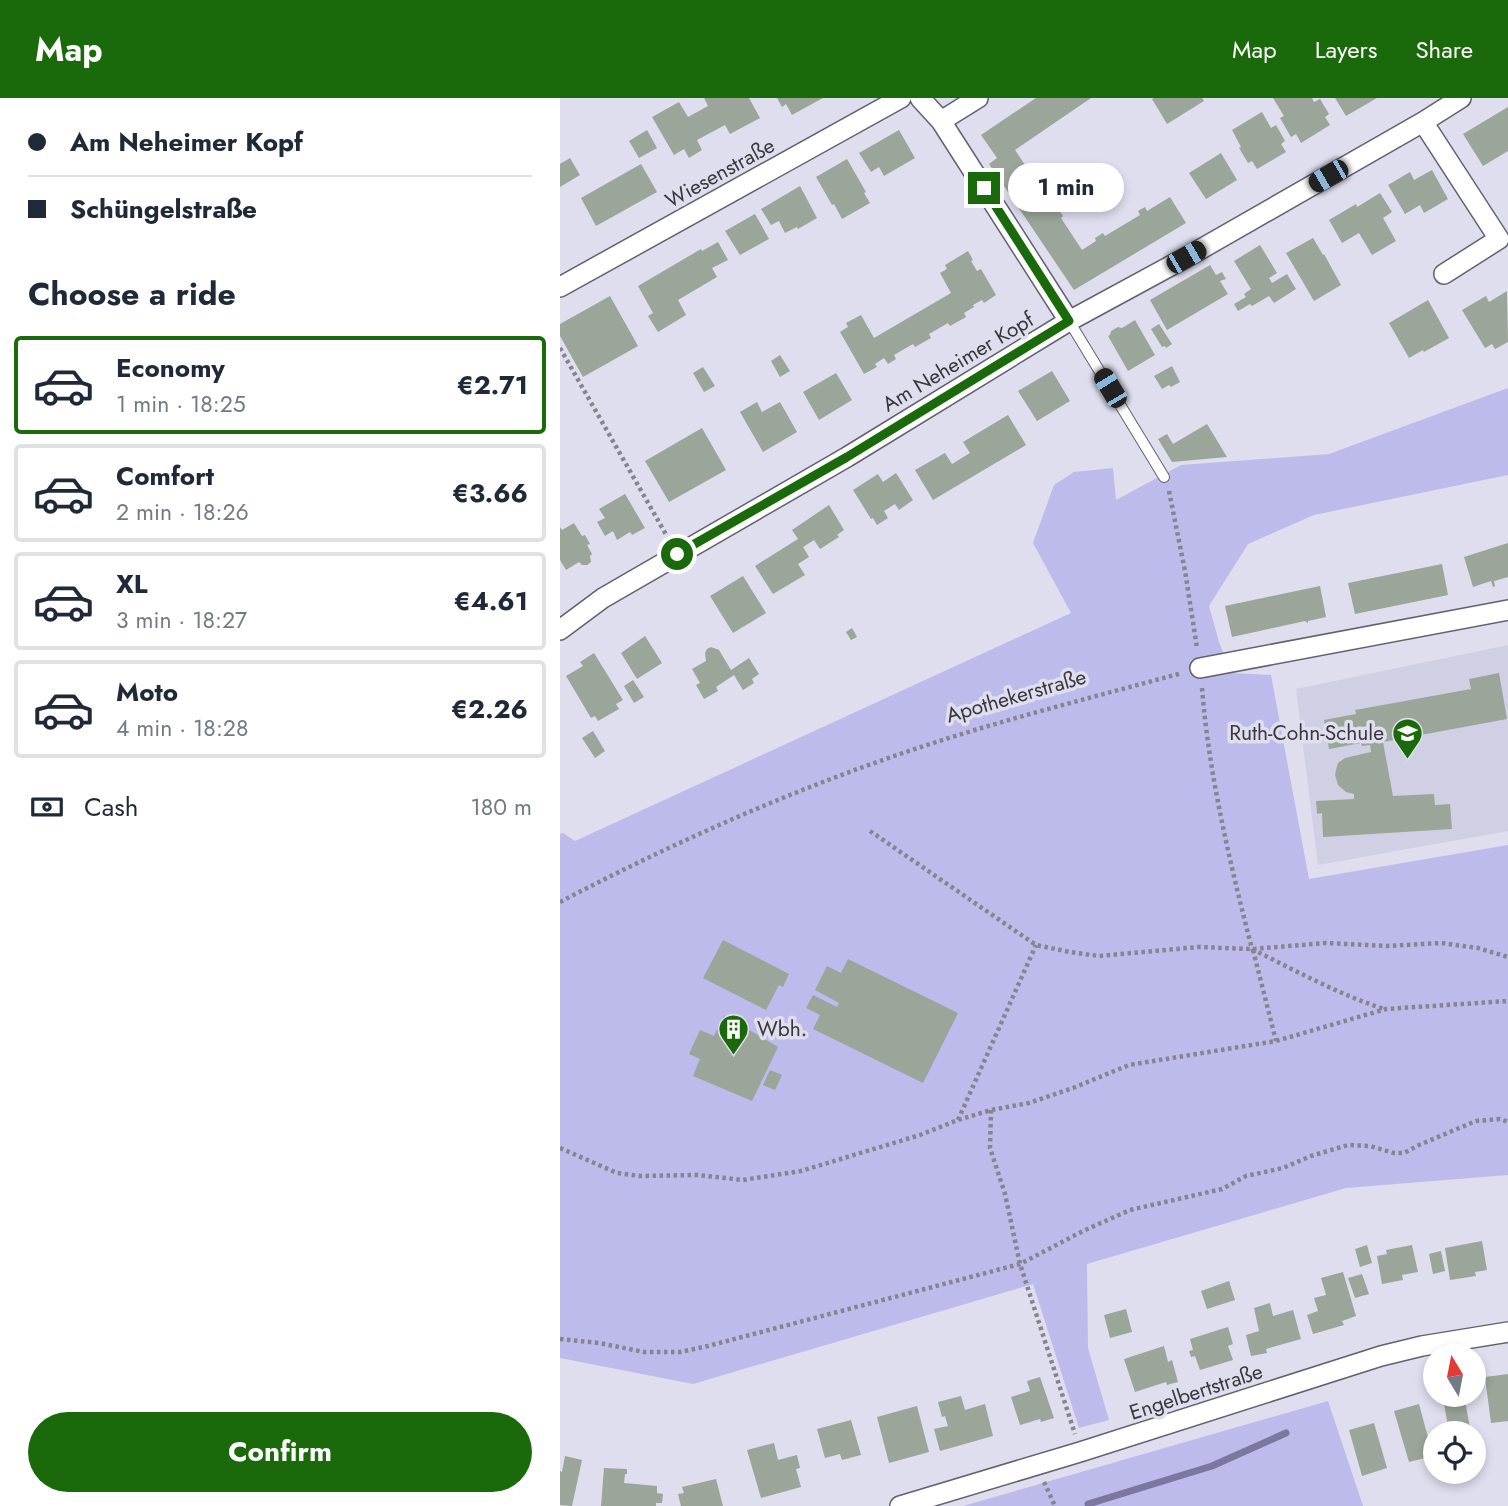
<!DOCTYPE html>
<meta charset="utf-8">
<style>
:root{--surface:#fff;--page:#f2f2f3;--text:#1f2937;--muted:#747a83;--line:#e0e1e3;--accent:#1a690b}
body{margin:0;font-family:Jost,sans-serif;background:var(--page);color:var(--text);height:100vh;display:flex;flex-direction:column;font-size:26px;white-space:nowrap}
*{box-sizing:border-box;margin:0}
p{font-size:23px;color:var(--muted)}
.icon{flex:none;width:38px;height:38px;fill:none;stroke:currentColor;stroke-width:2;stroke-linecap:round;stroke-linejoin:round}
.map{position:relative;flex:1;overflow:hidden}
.drawer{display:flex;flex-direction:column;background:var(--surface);width:560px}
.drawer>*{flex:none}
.banner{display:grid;align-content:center;height:154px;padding:0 28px;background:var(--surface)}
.needle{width:46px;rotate:350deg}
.buttons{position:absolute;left:863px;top:1246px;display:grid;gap:14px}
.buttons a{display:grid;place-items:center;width:63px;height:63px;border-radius:50%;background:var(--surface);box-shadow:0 4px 10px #0003;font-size:35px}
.end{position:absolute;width:32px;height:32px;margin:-16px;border:9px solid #1a690b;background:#fff;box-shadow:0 0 0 4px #fff}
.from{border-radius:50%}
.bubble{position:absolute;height:49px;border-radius:24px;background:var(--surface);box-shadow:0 4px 10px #0003;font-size:23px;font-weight:700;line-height:49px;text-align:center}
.car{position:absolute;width:21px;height:42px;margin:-21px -10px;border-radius:9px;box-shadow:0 0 5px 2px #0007;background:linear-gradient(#222 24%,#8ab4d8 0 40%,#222 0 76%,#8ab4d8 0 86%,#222 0)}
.banner b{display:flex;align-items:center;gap:24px;height:66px;font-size:26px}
.banner b+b{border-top:2px solid var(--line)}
.banner i{width:18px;height:18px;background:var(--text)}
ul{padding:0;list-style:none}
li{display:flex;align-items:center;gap:21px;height:98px;margin:0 14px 10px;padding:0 14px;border:4px solid var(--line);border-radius:7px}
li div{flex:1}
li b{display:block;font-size:26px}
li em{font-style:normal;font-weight:700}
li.current{border-color:var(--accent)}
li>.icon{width:63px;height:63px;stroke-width:1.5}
h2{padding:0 28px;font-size:32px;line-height:84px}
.pay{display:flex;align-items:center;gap:18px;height:77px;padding:0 28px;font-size:26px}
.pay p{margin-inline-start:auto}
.action{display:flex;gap:14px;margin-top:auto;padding:14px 28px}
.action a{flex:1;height:80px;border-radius:42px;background:var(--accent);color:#fff;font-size:28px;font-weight:700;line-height:80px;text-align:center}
header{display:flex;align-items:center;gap:42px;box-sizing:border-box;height:98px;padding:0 35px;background:var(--accent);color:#fff}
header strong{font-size:33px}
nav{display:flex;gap:38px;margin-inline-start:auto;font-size:24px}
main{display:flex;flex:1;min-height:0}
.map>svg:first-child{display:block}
.built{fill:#d0d0e5}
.green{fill:#bdbbeb}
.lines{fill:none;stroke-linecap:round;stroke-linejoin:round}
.stream{stroke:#7a78a0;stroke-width:7}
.building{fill:#9ba599}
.lane-casing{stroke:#62616e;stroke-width:12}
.street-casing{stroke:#62616e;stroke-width:22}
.path{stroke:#858590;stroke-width:4.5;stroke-dasharray:3.5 3.5;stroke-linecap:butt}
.lane{stroke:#fff;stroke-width:10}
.street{stroke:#fff;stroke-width:19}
.route{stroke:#1a690b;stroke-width:9}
.labels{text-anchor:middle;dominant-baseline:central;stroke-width:7;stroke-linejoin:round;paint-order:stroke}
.street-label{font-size:21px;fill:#38373d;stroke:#dedeee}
.poi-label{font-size:21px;fill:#38373d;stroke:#dedeee;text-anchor:end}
</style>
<header>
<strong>Map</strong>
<nav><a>Map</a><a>Layers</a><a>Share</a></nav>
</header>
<main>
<section class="drawer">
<div class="banner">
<b><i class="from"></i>Am Neheimer Kopf</b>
<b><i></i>Schüngelstraße</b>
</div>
<h2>Choose a ride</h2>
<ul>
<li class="current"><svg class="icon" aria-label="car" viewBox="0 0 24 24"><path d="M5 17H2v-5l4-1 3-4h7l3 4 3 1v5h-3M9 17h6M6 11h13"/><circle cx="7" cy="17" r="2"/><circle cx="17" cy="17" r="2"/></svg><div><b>Economy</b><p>1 min · 18:25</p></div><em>€2.71</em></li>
<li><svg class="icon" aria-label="car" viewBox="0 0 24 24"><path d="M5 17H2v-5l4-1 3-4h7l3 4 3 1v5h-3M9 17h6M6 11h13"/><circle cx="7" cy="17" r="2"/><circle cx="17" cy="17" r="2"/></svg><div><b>Comfort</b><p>2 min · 18:26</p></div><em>€3.66</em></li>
<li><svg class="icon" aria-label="car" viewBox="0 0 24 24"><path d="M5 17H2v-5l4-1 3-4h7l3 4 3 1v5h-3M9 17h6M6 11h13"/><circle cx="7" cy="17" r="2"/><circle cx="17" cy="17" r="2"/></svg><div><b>XL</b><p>3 min · 18:27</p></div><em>€4.61</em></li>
<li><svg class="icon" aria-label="car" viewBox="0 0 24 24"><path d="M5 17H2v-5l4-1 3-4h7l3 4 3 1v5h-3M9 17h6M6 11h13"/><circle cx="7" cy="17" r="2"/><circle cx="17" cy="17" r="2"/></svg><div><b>Moto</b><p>4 min · 18:28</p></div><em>€2.26</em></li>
</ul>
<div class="pay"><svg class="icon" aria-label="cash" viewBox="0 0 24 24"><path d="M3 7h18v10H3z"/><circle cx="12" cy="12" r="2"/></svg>Cash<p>180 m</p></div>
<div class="action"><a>Confirm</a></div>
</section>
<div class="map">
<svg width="948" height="1408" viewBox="0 0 948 1408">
<rect width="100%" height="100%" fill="#dedeee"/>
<path class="built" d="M948,547V733L758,767L736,591Z"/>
<path class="green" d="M948,290V377L754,417L688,446L649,508L659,544L671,575L711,577L749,781L948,747V1077L786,1090L527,1166L528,1250L549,1322L519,1330L473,1186L133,1286L0,1260V736L3,735L15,743L511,515L473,445L494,387L514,374L553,370L556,402L621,367L769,356Z
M768,1303L803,1408H403Z"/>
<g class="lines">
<path class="stream" d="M528,1406L652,1368L726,1335"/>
</g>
<path class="building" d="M144,0H189L200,20L170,36L165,27L137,42L142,52L129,60L124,51L114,57L92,19L119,4L128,19L148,8Z
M217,0H263L232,17L226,6L222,9Z
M476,0H531L455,52L475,82L478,81L503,118L501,120L522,152L536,143L535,140L543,135L545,138L580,117L578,113L585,109L587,113L610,99L626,125L514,192L429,66L437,60L421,37Z
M594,0H642L644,3L607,26L592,1Z
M713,0H752L754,4L760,1L769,16L765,19L770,27L741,45L736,36L731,39L720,20L724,18Z
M775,0H817L786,18Z
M948,9V53L923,68L903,36Z
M702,14L711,30L716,27L725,43L721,46L726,54L697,71L692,63L688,65L679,50L681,49L672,32Z
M87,32L97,50L79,60L69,43Z
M339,32L355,60L324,78L319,69L311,74L299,55Z
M661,55L677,82L646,101L629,75Z
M10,60L20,77L0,89V66Z
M287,61L306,94L304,95L310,105L282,121L274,106L272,107L256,79Z
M81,66L97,94L36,128L21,100Z
M872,72L888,101L864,115L860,107L845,116L828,87L850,74L854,82Z
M240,88L257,120L238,131L237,129L225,135L219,123L211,127L201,111Z
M820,95L832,114L823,120L836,143L812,157L799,135L782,145L769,122L796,106L797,109Z
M195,116L209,141L180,157L165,133Z
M753,140L763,157L764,156L781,187L754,203L726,155Z
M158,144L168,162L152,170L157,179L118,202L126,217L98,234L88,218L93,215L78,188L141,151L142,153Z
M700,147L717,175L709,180L712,185L727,176L736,191L714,205L709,198L692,208L690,206L678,213L674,206L686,199L684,196L691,191L674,163Z
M408,153L413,162L411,163L417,173L421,171L436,197L424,205L422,202L413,207L414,209L404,215L406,219L390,228L388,225L369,236L371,240L355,249L353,246L334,257L336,261L328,266L324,260L315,266L317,269L304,276L280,234L288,229L286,225L301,217L314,240L391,195L380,175L387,171L385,167Z
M650,167L656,177L662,174L666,181L660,183L668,196L607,232L590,202Z
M947,193L948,244L935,251L932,246L925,250L902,212L926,198L929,204Z
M50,198L78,248L23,279L0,238V226Z
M868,202L889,240L864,254L863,252L849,260L829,225Z
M575,222L595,257L568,273L548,238L550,237L551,233L558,229L562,230Z
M599,226L612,246L606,250L605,248L602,249L591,231Z
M220,257L230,273L220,279L211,263Z
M612,268L620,284L611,289L609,287L602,291L594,278Z
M143,269L155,288L144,294L133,275Z
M492,273L510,303L477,323L458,293Z
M276,275L292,302L259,322L243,294Z
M197,304L202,314L220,304L237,334L203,354L180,314Z
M448,317L466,347L373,402L355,372L385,355L392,366L410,355L403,344Z
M647,326L667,359L612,364L598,341L607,336L613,346Z
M142,330L166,372L109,404L85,363Z
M336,375L353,402L339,412L335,406L324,413L328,420L317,427L313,420L311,421L293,392L318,376L323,384Z
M65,396L85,430L72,437L70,434L57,442L53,433L45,438L37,424L45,420L39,411Z
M269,407L284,432L277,437L279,439L260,451L254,442L243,449L249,459L238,466L245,477L213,496L195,468L238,441L232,432Z
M14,425L22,438L25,437L30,446L27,447L32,456L30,458L31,464L27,467H22L19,464L6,472L0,462V429L2,432Z
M948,445V479L934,483L935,488L933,489L931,483L913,489L904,459Z
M882,466L888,497L795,516L788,485Z
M183,478L206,515L173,535L150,498Z
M760,488L766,519L748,523V525L745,523L672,539L665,508Z
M292,530L297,539L291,542L286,534Z
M85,538L102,565L77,581L61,555Z
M151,549L159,552L171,572L189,560L199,576L192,581L194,585L183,592L174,577L156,589L158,593L144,601L136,587L140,585L132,571L146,563L145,555L147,551Z
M34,555L63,602L56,606L59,611L38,623L35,618L31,620L6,578L23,568L20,564Z
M939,575L947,621L823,644L833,698L874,696L875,707L890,706L892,731L763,739L762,715L757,716L756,703L794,701V696L786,694L778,687L775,677L776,672L778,665L785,660L811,654L810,647L802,648L801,645L769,651L764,622L796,616L795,612L911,591L909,581Z
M73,582L84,599L74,605L64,588Z
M33,633L45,653L35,660L22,640Z
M163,842L229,876L223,889L219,887L206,912L143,880Z
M288,861L398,915L363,985L253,931L260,917L246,910L253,897L277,909L279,905L255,892L267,868L281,875Z
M164,917L218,949L192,1003L133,978L140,961L129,956L140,932L154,938Z
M210,972L222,977L215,992L203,987Z
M922,1143L927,1172L915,1174L916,1178L890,1182L885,1150Z
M807,1147L812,1165L800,1169L795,1151Z
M852,1147L858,1174L842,1177L843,1182L822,1186L817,1158L827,1156L826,1152Z
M881,1153L885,1173L873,1176L869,1156Z
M783,1174L796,1218L782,1223L784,1227L753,1236L747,1217L758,1213L754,1200L766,1197L761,1180Z
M802,1176L809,1196L795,1200L788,1180Z
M669,1183L675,1202L647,1211L641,1193Z
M710,1205L713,1218L733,1212L741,1241L706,1251L707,1255L691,1258L686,1237L699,1233L694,1210Z
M566,1211L572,1234L550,1240L544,1217Z
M668,1229L673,1246L668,1248L673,1262L640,1272L635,1258L631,1259L629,1253L633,1252L630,1241Z
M604,1248L608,1264L612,1262L618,1284L607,1287L606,1284L575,1294L564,1261Z
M948,1276V1323L931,1325L925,1279Z
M480,1279L494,1320L481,1324L480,1321L460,1327L451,1299L470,1293L467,1283Z
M900,1297H904L910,1330L889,1334L883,1300Z
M401,1298L405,1312L425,1306L433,1338L380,1353L374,1331L388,1328L385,1318L382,1319L378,1304Z
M859,1306L873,1358L849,1364L834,1313Z
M357,1308L369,1354L329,1365L317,1319Z
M291,1322L301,1357L282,1362L280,1356L265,1360L257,1331Z
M814,1325L827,1370L802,1378L789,1332Z
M214,1345L218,1362L237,1357L240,1370L236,1371L241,1389L201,1400L187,1352Z
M5,1358L22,1362L12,1408L0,1407V1373L2,1374Z
M44,1370L67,1371V1376H65L64,1385L97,1388V1395L103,1396L102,1405H96V1408H41Z
M156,1381L163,1408H121L118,1396L124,1395L122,1389Z"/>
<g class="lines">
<defs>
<path id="lane" d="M509,223L604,379"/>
<path id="street" d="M360,0L381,23L509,223
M381,23L418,0
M863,24L939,141L884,176
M0,189L341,0
M0,532L43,500L287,359L509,223L627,159L863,24L901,0
M640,570L948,512
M340,1408L520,1354L821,1258L862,1248L948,1234"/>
</defs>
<use href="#lane" class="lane-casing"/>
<use href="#street" class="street-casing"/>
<path class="path" d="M0,250L108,440
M609,393L625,473L637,550
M642,590C649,678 670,765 692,851C736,873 778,896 824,911
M310,733L476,847L510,854L539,858L638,849L692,851L766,845L827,848L881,845L918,850L948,859
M0,804C111,746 227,694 346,654C437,623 530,600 622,575
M693,852L716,943
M431,1012L430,1050L445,1096L460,1166L515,1336
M398,1022L476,847
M0,1050L57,1075L80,1078L138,1077L183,1082L241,1073L360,1037L398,1022L431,1012L469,1005L513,990L569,967L716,943L826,911L948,903
M0,1241L39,1245L84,1254H120L148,1248L460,1166L523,1133L570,1112L662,1091L686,1078L723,1070L751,1058L788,1047L810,1048L834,1055H844L859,1047L916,1023L940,1021L948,1024
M484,1384L495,1408"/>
<use href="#lane" class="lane"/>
<use href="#street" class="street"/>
</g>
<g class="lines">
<path class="route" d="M117,456L287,359L509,223L424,90"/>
</g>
<defs>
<symbol id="school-pin" viewBox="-11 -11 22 30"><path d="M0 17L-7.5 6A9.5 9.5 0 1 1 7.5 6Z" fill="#1a690b" stroke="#dedeee"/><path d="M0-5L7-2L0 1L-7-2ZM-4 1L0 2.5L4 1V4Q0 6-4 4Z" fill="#fff"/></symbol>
<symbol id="building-pin" viewBox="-11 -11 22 30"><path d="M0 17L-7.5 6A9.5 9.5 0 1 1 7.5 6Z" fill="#1a690b" stroke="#dedeee"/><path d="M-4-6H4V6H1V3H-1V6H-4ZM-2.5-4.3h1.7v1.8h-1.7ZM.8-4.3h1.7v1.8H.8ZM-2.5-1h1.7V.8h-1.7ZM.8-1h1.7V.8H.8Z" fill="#fff"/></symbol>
</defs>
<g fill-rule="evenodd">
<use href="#school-pin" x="830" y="618" width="35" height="47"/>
<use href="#building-pin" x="156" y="914" width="35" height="47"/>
</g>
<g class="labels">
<g class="street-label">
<text transform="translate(160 75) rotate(-29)">Wiesenstraße</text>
<text transform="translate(398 264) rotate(-31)">Am Neheimer Kopf</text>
<text transform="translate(456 598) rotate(-16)">Apothekerstraße</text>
<text transform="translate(636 1294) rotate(-18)">Engelbertstraße</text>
</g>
<g class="poi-label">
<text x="824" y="635">Ruth-Cohn-Schule</text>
<text x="197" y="931" text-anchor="start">Wbh.</text>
</g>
</g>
</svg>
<div class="buttons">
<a><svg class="needle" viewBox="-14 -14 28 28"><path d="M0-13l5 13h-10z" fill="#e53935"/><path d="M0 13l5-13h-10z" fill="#747a83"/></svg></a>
<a><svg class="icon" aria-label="locate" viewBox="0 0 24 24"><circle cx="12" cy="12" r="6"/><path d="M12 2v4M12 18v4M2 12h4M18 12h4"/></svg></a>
</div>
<i class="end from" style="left:117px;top:456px"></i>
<i class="end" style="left:424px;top:90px"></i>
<div class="bubble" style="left:448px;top:65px;width:116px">1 min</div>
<i class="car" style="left:768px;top:78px;rotate:240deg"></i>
<i class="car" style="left:626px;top:159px;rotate:60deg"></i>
<i class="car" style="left:550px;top:290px;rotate:329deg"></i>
</div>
</main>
